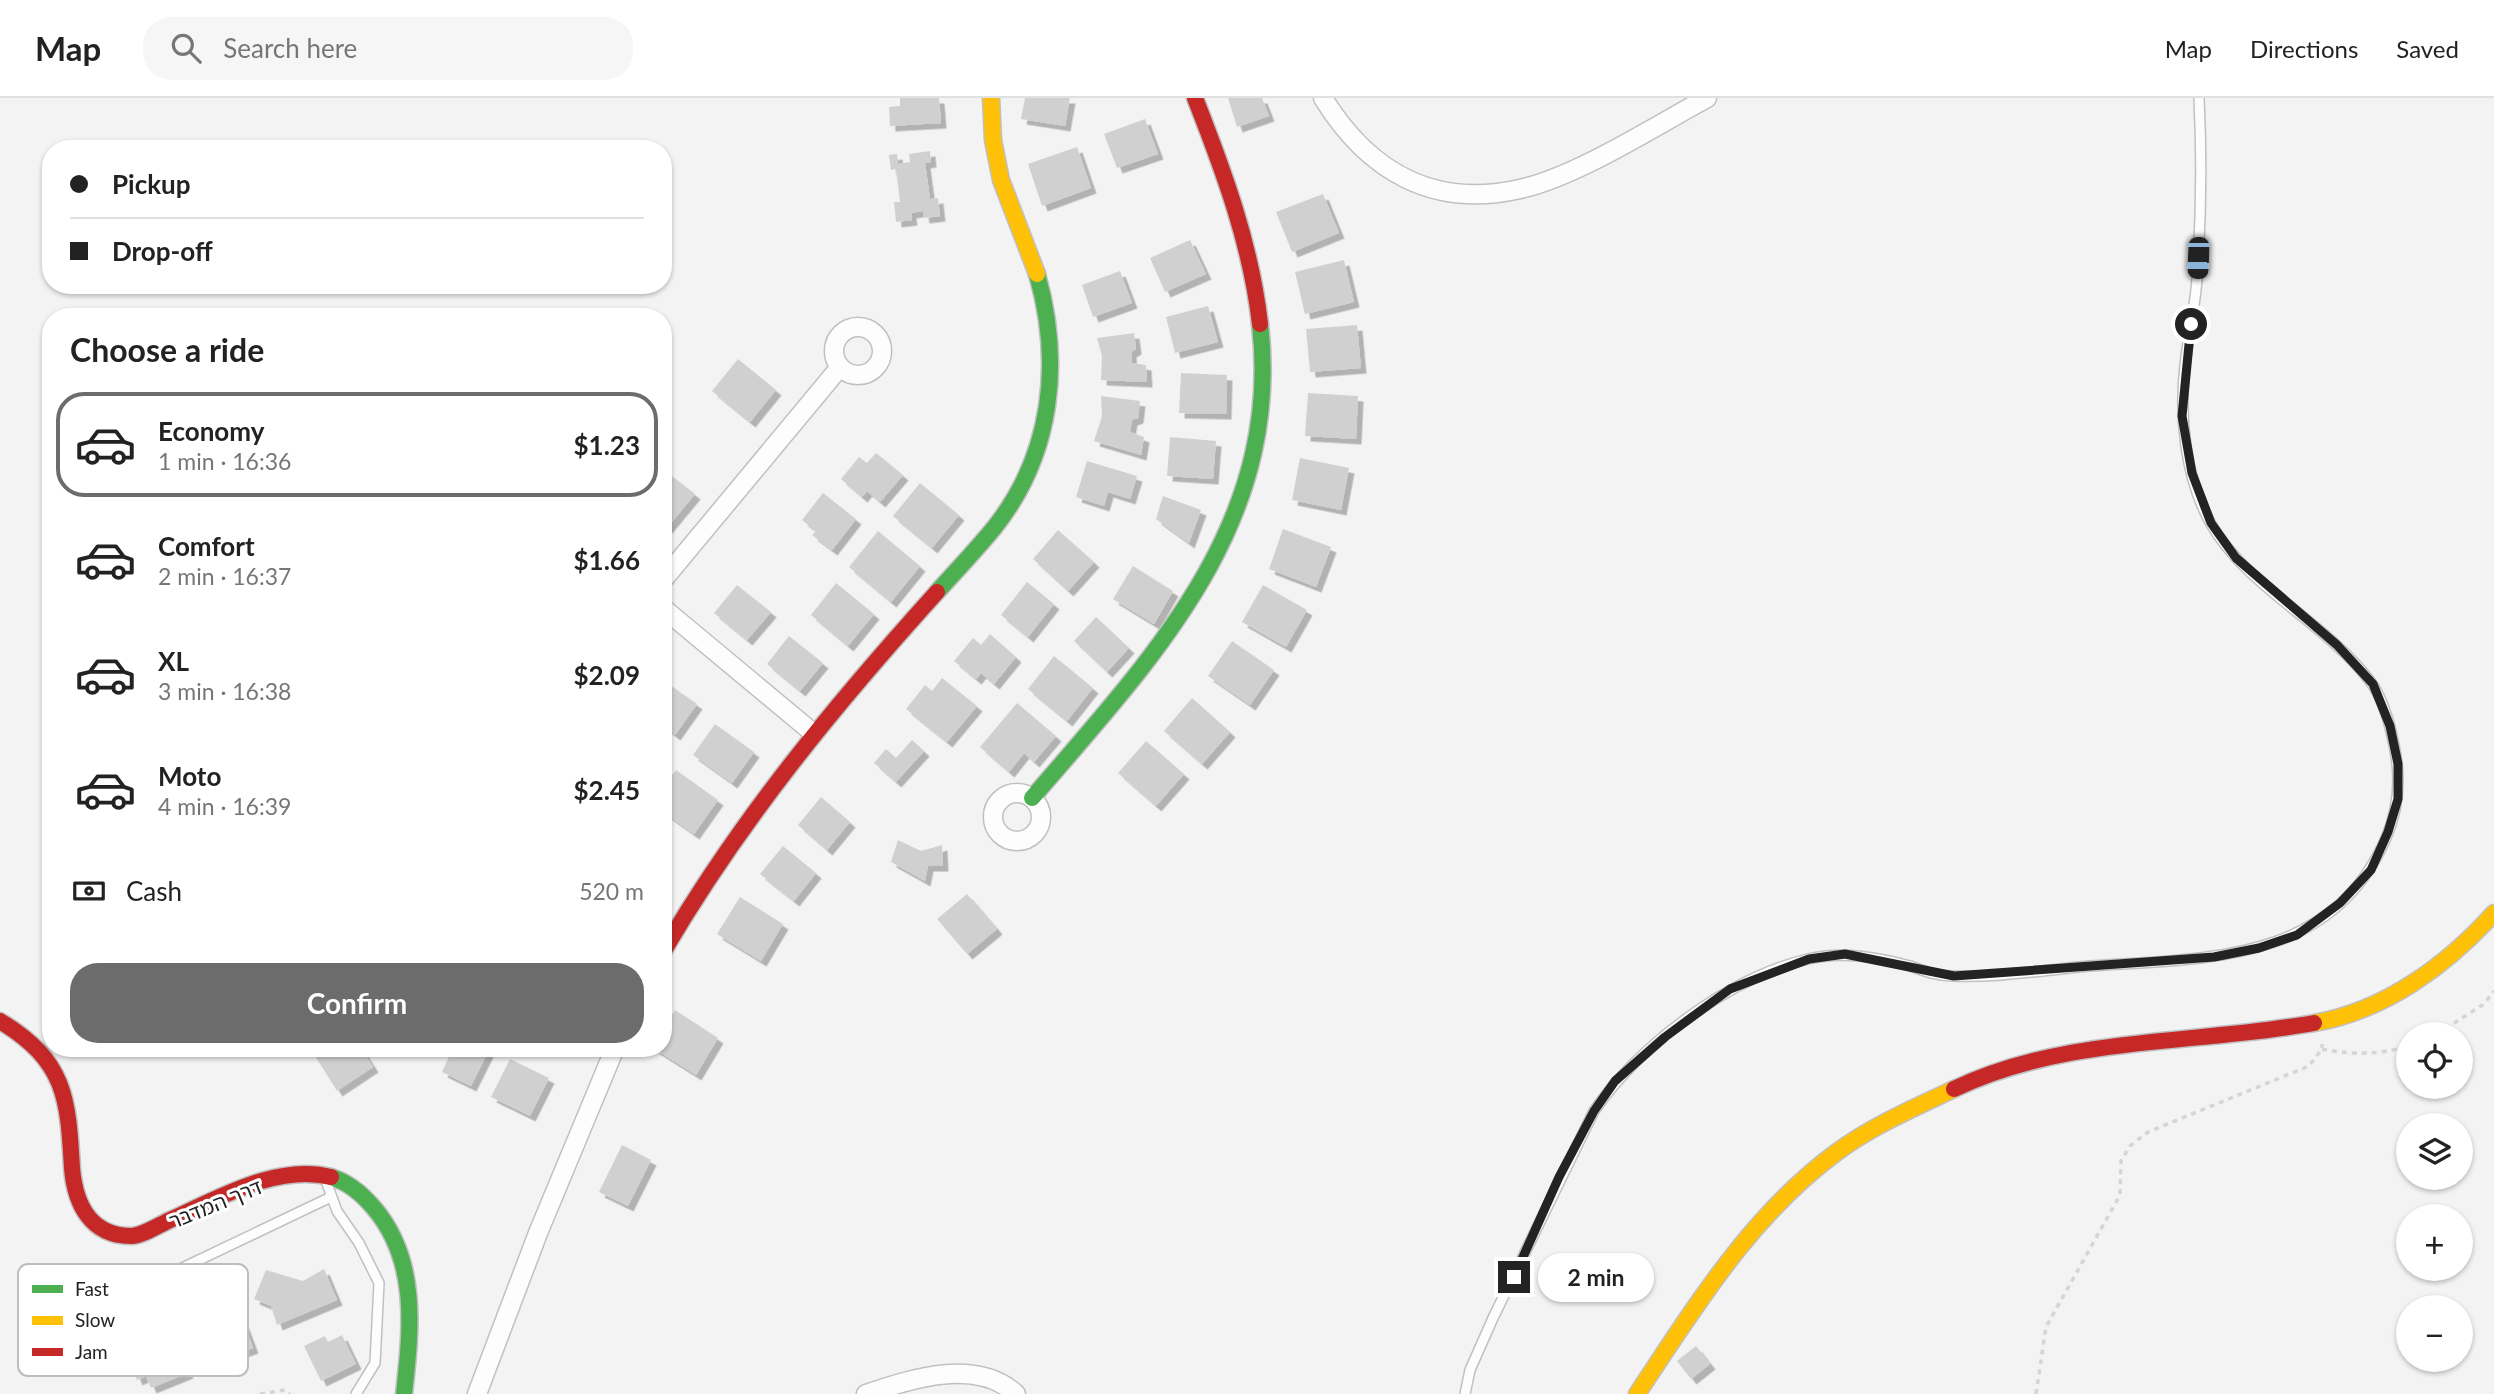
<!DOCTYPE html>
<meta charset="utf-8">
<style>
:root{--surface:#fff;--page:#f6f6f6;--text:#222;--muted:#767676;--line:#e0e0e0;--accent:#6d6c6d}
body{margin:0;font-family:Lato,"Noto Sans Hebrew",sans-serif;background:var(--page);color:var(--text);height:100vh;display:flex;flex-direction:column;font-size:26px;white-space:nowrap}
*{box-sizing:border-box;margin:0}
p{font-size:23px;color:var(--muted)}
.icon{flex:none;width:38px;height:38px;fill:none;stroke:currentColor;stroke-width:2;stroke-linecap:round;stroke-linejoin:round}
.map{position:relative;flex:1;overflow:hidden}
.details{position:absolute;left:42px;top:210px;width:630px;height:749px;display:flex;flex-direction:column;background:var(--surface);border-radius:28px;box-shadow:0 2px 5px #0004}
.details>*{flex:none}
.guide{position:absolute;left:42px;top:42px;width:630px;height:154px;border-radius:28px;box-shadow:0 2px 5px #0004;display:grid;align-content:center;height:154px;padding:0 28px;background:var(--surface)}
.controls{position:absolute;left:2396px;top:924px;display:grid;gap:14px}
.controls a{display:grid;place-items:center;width:77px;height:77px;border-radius:50%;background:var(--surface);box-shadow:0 2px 5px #0004;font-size:35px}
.end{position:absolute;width:32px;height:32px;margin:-16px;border:9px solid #242324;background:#fff;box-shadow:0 0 0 4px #fff}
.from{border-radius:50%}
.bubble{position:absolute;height:49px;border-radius:24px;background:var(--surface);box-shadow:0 2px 5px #0004;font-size:23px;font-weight:700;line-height:49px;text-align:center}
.car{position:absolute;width:21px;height:42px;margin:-21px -10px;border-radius:9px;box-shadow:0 0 5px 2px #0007;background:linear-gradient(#222 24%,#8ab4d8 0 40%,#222 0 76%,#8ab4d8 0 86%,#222 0)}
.guide b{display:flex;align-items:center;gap:24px;height:66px;font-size:26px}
.guide b+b{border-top:2px solid var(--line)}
.guide i{width:18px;height:18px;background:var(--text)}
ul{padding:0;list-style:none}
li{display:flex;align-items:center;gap:21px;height:105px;margin:0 14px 10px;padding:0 14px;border:4px solid transparent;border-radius:28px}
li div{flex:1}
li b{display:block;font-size:26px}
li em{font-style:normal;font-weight:700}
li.on{border-color:var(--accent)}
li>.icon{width:63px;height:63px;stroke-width:1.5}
h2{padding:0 28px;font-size:32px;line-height:84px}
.pay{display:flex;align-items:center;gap:18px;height:77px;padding:0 28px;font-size:26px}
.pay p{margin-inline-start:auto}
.cta{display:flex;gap:14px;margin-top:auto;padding:14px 28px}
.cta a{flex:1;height:80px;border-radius:28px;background:var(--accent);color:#fff;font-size:28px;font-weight:700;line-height:80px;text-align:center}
header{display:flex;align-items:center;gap:42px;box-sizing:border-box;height:98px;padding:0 35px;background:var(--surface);border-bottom:2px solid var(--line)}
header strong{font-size:33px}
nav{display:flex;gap:38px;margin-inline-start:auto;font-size:24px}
.search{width:490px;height:63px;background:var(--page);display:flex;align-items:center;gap:18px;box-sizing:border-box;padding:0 24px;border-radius:28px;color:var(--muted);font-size:26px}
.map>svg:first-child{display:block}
.building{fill:#d1d0d1;filter:url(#shadow)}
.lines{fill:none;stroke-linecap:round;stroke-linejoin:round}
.lane-casing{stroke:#c1c0c1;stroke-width:12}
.street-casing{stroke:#c1c0c1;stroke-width:21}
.fast-casing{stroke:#c1c0c1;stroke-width:19}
.slow-casing{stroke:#c1c0c1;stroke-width:19}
.jam-casing{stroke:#c1c0c1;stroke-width:19}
.path{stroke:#d6d5d6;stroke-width:3.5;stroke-dasharray:5 5;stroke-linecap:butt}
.lane{stroke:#fdfdfd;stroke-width:9}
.street{stroke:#fdfdfd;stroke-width:18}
.fast{stroke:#4caf50;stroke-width:16}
.slow{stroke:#ffc107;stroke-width:16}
.jam{stroke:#c62828;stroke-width:16}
.route{stroke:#242324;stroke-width:9}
.labels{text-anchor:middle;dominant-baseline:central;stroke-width:6;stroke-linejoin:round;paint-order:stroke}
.street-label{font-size:21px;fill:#242324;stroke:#fff}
.key{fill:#fff;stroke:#bdbdbd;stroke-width:2}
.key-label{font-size:19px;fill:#242324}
</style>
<header>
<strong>Map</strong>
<div class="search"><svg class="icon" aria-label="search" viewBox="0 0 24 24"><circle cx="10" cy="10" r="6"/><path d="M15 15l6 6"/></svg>Search here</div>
<nav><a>Map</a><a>Directions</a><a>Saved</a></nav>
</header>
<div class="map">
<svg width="2494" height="1296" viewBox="0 0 2494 1296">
<defs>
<filter id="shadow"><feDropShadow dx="5.5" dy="5.5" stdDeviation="0" flood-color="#0004"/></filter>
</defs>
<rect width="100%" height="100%" fill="#f4f3f4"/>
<path class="building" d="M900,0H939L941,25L890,28L889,9L900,8Z
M1025,0H1070L1065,28L1021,21Z
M1228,0H1262L1269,18L1237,29Z
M1145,21L1158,56L1117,70L1104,36Z
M1077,49L1091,90L1042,108L1028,66Z
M930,53L931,64L925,65L930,101L938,100L940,118L924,120L923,113L911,115L912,122L896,124L894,104H900L896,71L891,72L889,57L897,56L898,66L910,64L909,56Z
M1323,96L1339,135L1292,154L1276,114Z
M1190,142L1206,176L1165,194L1150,160Z
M1344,162L1354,204L1305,216L1295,174Z
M1120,173L1132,205L1093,219L1082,187Z
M1208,208L1218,244L1175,255L1166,219Z
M1357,227L1361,270L1310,274L1306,231Z
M1134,235L1136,251L1131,254L1132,265L1146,267L1147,284L1101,282L1102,258L1097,240Z
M738,261L776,292L750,324L712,293Z
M1181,275L1227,277L1226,316L1179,315Z
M1308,295L1358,298L1356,341L1305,338Z
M1101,298L1140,303L1138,320L1132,322L1130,334L1144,339L1141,357L1094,343L1102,318Z
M1170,339L1216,343L1213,381L1167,378Z
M876,355L903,377L880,404L867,393L862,399L841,381L859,359L867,365Z
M1300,360L1349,370L1341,412L1292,402Z
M1087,363L1137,378L1130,401L1108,394L1104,408L1076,399Z
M663,371L695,396L667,430L663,426Z
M920,385L959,417L932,450L893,418Z
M823,395L856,421L832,452L812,437L816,433L802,422Z
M1163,398L1201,412L1189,445L1156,421Z
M1283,431L1331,449L1316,489L1269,471Z
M1058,432L1094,464L1068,493L1033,461Z
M878,433L920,468L891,504L849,469Z
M1133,468L1173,493L1154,526L1113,501Z
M1027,484L1054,506L1028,539L1001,517Z
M836,485L874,516L848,548L811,517Z
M737,487L771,514L747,542L714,515Z
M1263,487L1307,512L1286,549L1242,524Z
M1096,519L1129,550L1107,574L1074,543Z
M990,536L1016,559L994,586L981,575L976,581L954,563L973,540L981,547Z
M789,538L823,565L800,593L767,566Z
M1232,543L1274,572L1250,607L1208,578Z
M1054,558L1093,590L1067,623L1028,591Z
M942,580L977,608L947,644L906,611L925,587L932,593Z
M663,582L697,606L675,637L663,628Z
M1192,600L1230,634L1202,666L1164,633Z
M1017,605L1056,638L1034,664L1024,655L1009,674L980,649Z
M715,626L754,654L732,685L693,657Z
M912,642L924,653L896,684L874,665L886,651L896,660Z
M1146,643L1184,676L1156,708L1118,675Z
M676,672L718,702L694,736L663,714V689Z
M821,699L850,724L827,752L798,727Z
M898,742L921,753L942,747L943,768H928L925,783L891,764Z
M783,748L816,775L794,803L760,776Z
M967,796L997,831L967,856L937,821Z
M740,799L783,826L761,863L717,836Z
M675,912L718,940L696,977L653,950H663V931Z
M310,950H361L373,969L337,993Z
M453,950H490L471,988L442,974Z
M510,961L549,980L530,1018L491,999Z
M622,1047L651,1062L628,1108L599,1094Z
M324,1171L337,1202L277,1227L271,1208L254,1201L266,1172L303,1183Z
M238,1210L253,1250L207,1267L195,1234L214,1226L212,1220Z
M342,1237L356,1266L321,1283L304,1248L325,1238L328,1244Z
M174,1238L188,1275L151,1290L146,1278L137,1282L127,1257Z
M1696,1248L1710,1266L1691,1281L1677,1263Z"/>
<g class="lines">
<defs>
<path id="lane" d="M326,1083L337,1113L359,1145L379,1185L375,1265L356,1296
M175,1220L168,1185L178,1172L331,1099
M1465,1296L1470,1272L1493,1220L1594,1013C1640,947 1728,880 1808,861C1842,853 1877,859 1910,868C1924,873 1937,878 1952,878C1997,880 2044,872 2089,868C2205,860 2332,866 2386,740C2399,710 2401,679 2394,647C2390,627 2383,600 2370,583C2326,525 2247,489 2211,426C2185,380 2179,318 2185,267C2188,238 2195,210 2197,181C2201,122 2202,60 2199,0"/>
<path id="street" d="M1323,0C1368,73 1433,111 1520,91C1576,79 1655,28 1707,0
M834 253a24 24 0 1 1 48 0a24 24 0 1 1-48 0Z
M663,482L840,269
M663,510L812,634
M993 719a24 24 0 1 1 48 0a24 24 0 1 1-48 0Z
M477,1296L538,1135L615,950
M866,1296C911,1281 976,1259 1016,1296"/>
<path id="fast" d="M937,494C956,473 976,452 994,430C1053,356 1062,264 1037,176
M1032,700C1153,559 1283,426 1260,226
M331,1079C348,1084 363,1097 374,1110C419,1163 411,1232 404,1296"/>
<path id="slow" d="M991,0L993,42L1001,82L1037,176
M2314,925C2385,913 2447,867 2494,815
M1637,1296C1695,1209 1751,1117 1837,1054C1872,1028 1914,1010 1954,991"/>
<path id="jam" d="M1195,0C1224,74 1251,147 1260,226
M663,854C740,722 835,607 937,494
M0,923C66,963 68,1000 72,1070C75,1105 90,1138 131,1138C142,1138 159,1127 170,1122C217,1101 277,1065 331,1079
M1954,991C2068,937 2193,947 2314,925"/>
</defs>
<use href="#lane" class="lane-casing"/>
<use href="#street" class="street-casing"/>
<use href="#fast" class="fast-casing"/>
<use href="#slow" class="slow-casing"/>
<use href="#jam" class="jam-casing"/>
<path class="path" d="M2437,936L2484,906L2494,893
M2322,951C2352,957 2379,957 2408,948
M260,1296L285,1292L290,1296
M2036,1296L2046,1229L2120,1097L2121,1063L2130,1048L2148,1034L2309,968L2322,951V946"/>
<use href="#lane" class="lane"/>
<use href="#street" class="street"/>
<use href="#fast" class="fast"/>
<use href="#slow" class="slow"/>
<use href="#jam" class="jam"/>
</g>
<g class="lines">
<path class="route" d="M1514,1179L1559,1079L1594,1013L1615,983L1665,939L1730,891L1809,861L1845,856L1954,878L2214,859L2259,850L2297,837L2340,805L2371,772L2388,734L2398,701V666L2390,628L2373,586L2337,547L2236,460L2211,425L2192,375L2182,318L2191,226"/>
</g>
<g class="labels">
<g class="street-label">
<text transform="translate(215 1105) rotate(-22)">דרך המדבר</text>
</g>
</g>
<rect x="18" y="1166" width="230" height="112" rx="10" class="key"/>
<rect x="32" y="1187" width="31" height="8" fill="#4caf50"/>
<rect x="32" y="1218" width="31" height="9" fill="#ffc107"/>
<rect x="32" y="1250" width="31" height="8" fill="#c62828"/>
<g class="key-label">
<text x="75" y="1198">Fast</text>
<text x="75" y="1229">Slow</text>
<text x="75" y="1261">Jam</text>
</g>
</svg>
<div class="controls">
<a><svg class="icon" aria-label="locate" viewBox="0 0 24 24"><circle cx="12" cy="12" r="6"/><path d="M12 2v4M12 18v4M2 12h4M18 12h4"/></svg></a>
<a><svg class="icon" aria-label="layers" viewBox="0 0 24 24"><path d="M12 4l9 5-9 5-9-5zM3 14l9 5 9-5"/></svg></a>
<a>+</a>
<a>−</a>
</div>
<i class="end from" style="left:2191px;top:226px"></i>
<i class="end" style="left:1514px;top:1179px"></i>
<div class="bubble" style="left:1538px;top:1155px;width:116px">2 min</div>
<i class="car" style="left:2198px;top:160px;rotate:182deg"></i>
<div class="guide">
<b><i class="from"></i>Pickup</b>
<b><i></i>Drop-off</b>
</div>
<section class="details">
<h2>Choose a ride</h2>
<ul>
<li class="on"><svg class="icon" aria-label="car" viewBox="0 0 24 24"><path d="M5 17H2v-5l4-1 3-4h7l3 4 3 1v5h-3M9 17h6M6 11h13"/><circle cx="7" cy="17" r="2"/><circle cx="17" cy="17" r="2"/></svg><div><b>Economy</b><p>1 min · 16:36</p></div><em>$1.23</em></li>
<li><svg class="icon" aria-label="car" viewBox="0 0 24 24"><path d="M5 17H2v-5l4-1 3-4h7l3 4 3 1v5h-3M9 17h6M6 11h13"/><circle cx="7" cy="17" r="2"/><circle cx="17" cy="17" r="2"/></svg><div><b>Comfort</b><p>2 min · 16:37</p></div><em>$1.66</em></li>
<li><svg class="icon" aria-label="car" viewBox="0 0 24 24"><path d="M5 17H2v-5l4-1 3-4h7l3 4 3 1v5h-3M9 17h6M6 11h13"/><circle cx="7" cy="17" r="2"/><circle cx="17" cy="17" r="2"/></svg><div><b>XL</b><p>3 min · 16:38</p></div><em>$2.09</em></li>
<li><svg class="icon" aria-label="car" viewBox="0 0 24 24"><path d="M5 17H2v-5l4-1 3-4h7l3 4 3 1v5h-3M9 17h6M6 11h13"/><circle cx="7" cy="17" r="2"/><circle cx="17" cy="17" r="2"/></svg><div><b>Moto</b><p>4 min · 16:39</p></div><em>$2.45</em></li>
</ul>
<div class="pay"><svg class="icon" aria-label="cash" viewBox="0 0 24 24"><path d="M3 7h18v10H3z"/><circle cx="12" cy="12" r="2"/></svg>Cash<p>520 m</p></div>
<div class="cta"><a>Confirm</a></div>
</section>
</div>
